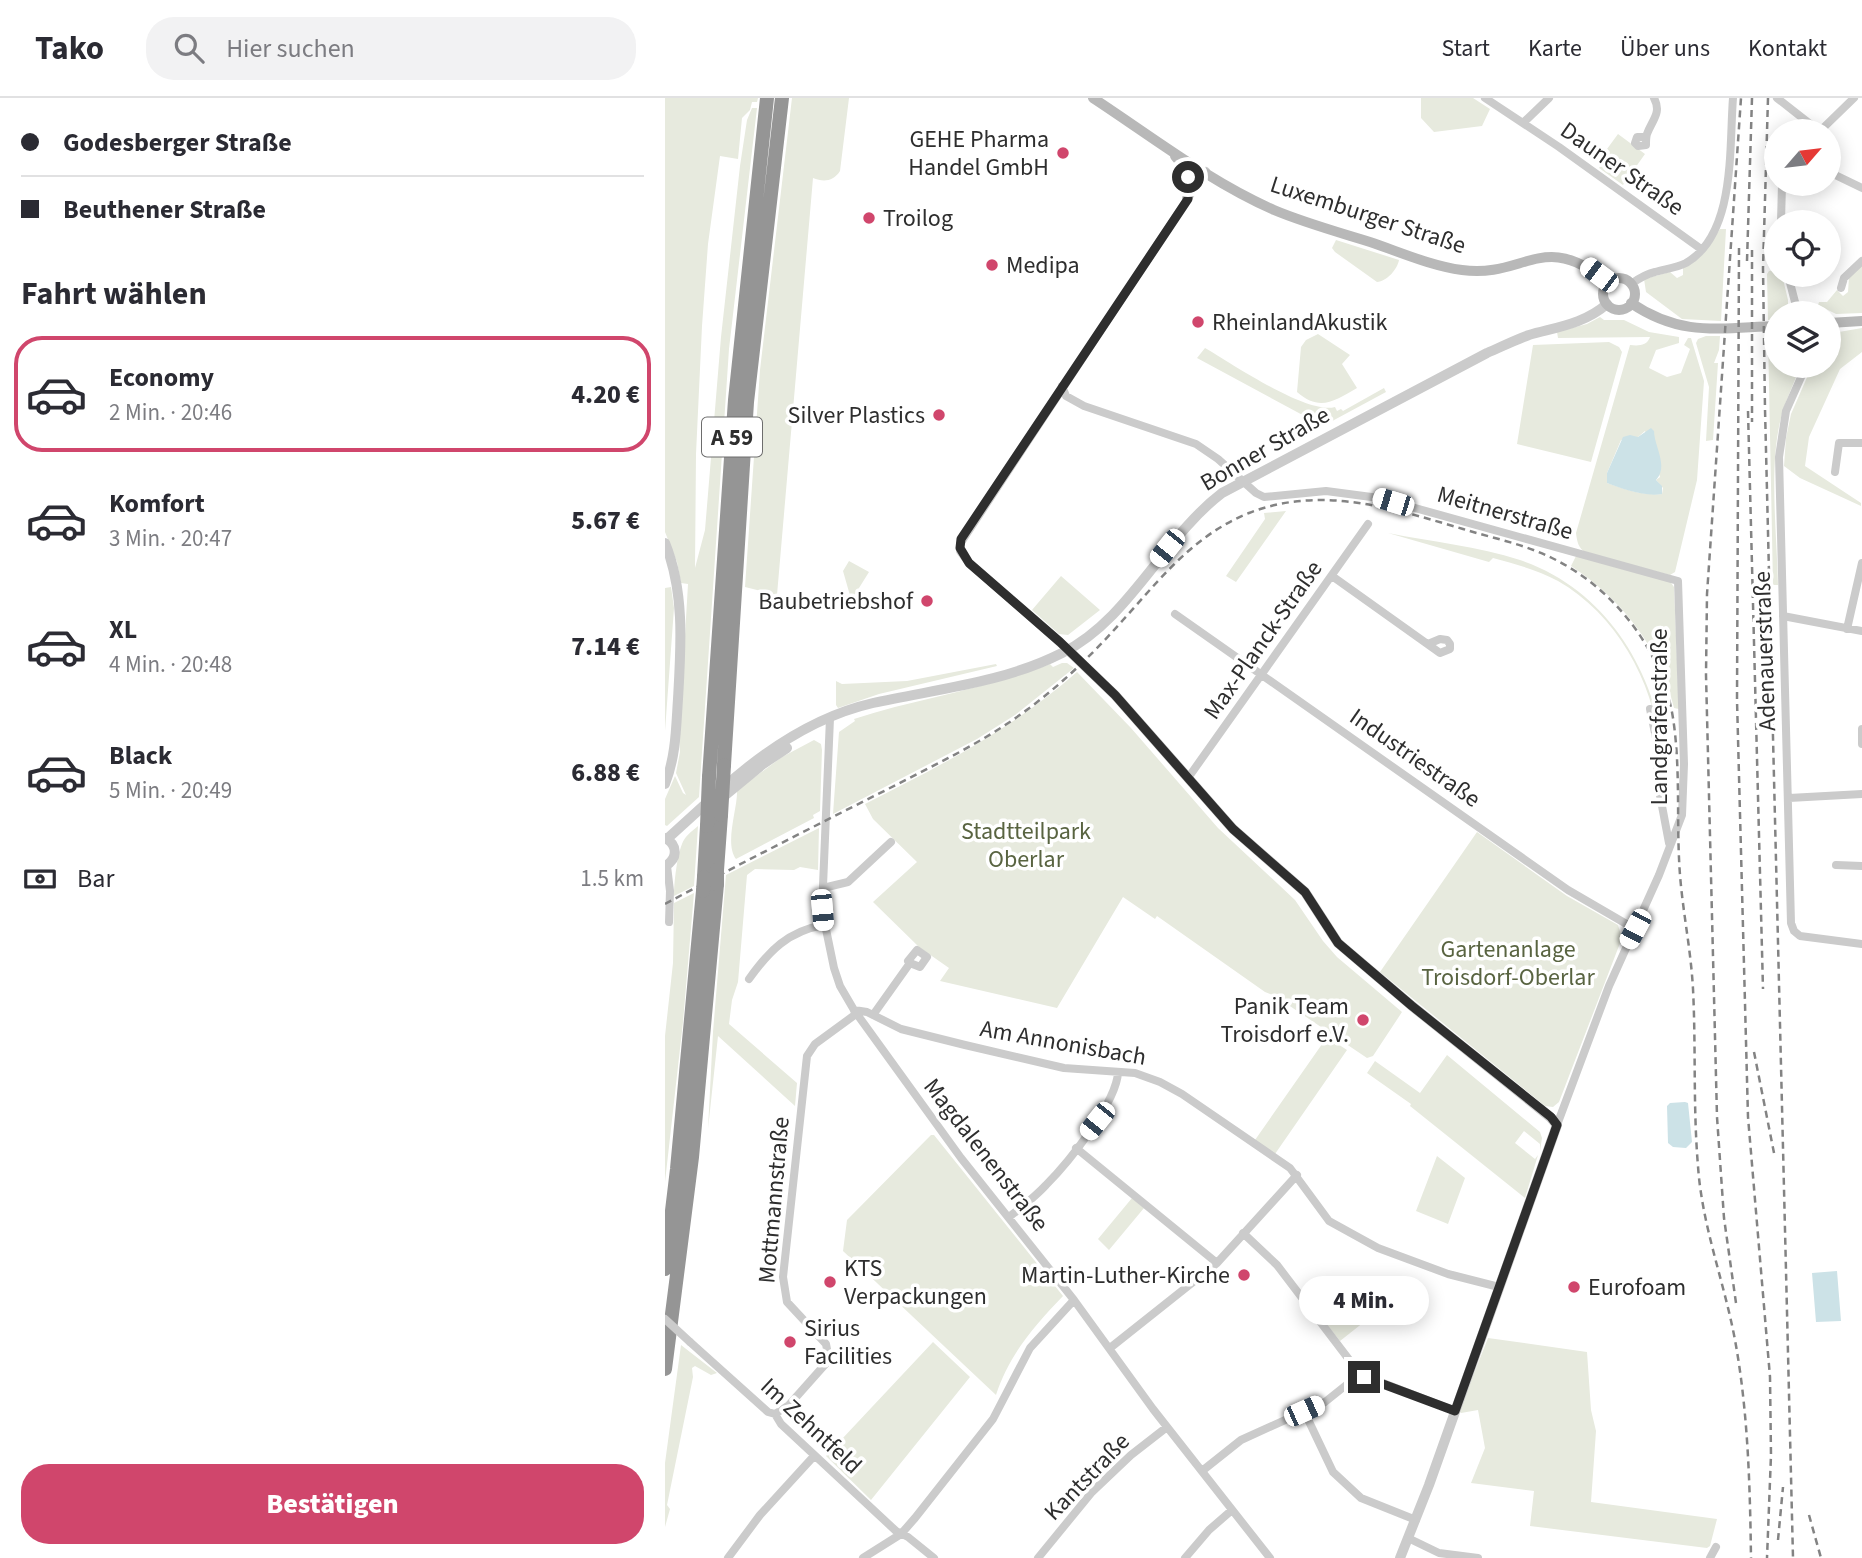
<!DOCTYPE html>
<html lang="de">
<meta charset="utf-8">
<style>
:root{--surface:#fff;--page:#f2f2f3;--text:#2b2b33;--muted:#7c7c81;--line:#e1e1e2;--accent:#d0466c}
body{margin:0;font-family:"Source Sans 3",sans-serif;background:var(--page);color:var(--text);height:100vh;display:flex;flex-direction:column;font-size:26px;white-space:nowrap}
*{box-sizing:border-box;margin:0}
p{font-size:23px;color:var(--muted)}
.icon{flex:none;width:38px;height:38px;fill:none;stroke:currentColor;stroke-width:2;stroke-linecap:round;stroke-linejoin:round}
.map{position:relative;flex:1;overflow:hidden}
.details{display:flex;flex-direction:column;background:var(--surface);width:665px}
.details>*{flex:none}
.banner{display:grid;align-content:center;height:154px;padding:0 21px;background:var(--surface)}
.needle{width:46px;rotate:62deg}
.controls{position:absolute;left:1099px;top:21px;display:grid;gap:14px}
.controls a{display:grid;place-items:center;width:77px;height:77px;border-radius:50%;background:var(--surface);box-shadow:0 4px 18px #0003;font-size:35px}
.end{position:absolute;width:32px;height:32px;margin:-16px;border:9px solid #2e2e2e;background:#fff;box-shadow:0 0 0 4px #fff}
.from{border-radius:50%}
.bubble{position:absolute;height:49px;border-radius:24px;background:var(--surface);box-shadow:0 4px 18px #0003;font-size:23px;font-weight:800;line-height:49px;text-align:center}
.car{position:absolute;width:21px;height:42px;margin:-21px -10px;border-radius:9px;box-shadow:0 0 5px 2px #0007;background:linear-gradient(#fff 24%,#345 0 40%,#fff 0 76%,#345 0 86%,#fff 0)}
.banner b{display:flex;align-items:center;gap:24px;height:66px;font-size:26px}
.banner b+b{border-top:2px solid var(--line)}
.banner i{width:18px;height:18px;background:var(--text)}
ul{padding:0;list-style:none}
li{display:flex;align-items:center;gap:21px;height:116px;margin:0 14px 10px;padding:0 7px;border:4px solid transparent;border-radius:28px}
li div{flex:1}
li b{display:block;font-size:26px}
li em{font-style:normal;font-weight:800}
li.active{border-color:var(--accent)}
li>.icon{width:63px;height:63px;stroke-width:1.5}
h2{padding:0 21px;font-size:32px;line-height:84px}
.pay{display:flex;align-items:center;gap:18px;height:77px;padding:0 21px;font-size:26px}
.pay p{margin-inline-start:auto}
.primary-button{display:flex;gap:14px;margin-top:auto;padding:14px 21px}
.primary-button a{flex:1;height:80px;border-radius:28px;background:var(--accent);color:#fff;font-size:28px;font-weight:800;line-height:80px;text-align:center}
header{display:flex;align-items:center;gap:42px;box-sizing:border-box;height:98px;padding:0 35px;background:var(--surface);border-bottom:2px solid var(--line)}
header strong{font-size:33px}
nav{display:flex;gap:38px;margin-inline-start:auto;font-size:24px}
.search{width:490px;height:63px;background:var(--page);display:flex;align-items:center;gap:18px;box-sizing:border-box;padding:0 24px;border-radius:28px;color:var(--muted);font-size:26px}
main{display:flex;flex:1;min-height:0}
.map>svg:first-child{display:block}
.green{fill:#e7eade;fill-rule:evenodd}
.water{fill:#cce2e7}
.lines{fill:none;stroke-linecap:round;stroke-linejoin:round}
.minor{stroke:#cbcbcb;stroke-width:8}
.tertiary{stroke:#cbcbcb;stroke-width:10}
.secondary{stroke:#b8b8b8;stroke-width:10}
.motorway{stroke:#959595;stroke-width:14}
.rail{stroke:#838383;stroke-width:2.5;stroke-dasharray:7 5;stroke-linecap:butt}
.minor-bridge{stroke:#cbcbcb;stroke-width:8}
.motorway-bridge{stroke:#959595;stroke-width:14}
.route{stroke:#2e2e2e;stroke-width:9}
.poi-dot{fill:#d0466c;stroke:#fff;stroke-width:2.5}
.labels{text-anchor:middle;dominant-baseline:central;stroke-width:7;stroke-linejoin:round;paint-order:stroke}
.shield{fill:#fff;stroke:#6d6d6d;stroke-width:2}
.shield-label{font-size:23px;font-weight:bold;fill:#2e2e2e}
.poi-label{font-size:24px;fill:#2e2e2e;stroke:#fff;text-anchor:start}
.street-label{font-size:24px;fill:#2e2e2e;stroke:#fff}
.park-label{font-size:24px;fill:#596441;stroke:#fff}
</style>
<header>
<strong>Tako</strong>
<div class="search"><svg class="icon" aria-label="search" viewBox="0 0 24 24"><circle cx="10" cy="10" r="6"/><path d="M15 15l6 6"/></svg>Hier suchen</div>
<nav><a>Start</a><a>Karte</a><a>Über uns</a><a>Kontakt</a></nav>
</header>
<main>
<section class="details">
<div class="banner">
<b><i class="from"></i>Godesberger Straße</b>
<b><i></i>Beuthener Straße</b>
</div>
<h2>Fahrt wählen</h2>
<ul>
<li class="active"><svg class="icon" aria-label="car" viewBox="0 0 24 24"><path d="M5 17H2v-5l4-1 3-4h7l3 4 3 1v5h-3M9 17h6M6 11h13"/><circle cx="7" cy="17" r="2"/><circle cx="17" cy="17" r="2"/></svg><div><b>Economy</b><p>2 Min. · 20:46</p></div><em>4.20 €</em></li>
<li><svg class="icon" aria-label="car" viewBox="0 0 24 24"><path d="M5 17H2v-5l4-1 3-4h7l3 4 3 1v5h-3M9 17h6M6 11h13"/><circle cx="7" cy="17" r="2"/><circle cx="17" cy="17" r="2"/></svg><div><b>Komfort</b><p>3 Min. · 20:47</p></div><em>5.67 €</em></li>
<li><svg class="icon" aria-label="car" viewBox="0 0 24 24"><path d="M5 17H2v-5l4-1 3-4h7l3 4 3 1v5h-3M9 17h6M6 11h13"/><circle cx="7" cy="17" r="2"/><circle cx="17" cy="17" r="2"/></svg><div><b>XL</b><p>4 Min. · 20:48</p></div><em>7.14 €</em></li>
<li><svg class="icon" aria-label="car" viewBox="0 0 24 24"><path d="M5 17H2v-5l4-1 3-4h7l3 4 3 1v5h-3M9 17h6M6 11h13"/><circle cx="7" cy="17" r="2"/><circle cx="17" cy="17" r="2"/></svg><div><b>Black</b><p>5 Min. · 20:49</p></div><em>6.88 €</em></li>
</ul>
<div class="pay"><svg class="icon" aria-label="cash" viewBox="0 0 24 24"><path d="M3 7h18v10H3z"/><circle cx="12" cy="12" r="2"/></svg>Bar<p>1.5 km</p></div>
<div class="primary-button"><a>Bestätigen</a></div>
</section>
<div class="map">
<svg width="1197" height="1460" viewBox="0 0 1197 1460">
<rect width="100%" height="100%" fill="#fff"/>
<path class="green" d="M0,0H93L92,4H87L85,12L77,20L73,61L55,58L43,146L37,228L31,356L30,470L40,432L56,239L75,68L82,22L87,10H92L64,251L34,699L2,728L0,727V701L10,678L18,695L21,697L11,675L15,654L14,641L23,486L16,485L12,464L0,434Z
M127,0H184L175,73C168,84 158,84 148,80L112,497L80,489L95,272Z
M756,0H808L825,11L817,28L769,34L756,20Z
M953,36L980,56L958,87L934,70L945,54L942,51Z
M1055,131H1061L1056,223L1017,221L981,194L979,181L1005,174L1012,180L1018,177V170L1038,156Z
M671,142L734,162C732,172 722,183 712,184L670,154L667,150Z
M1197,167V215L1171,216L1153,207L1154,204H1162L1172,192L1178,198L1183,194L1184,179Z
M1111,172V177H1117L1123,202V209L1119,215H1111V221L1103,222L1102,176L1104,173Z
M935,219L939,222H959L984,234L1014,239V245L991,252L984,270L1002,279L1016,275L1025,251L1019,247L1023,240H1026L1039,283L1032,382L1010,474L1005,477L921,455C913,450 912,443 911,435L965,247C973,248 982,248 985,239L893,240L892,234L922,226ZM980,333L995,379L991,382L998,390L997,396C978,398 960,391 942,385V375L956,342L973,339Z
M1197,230V254L1175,271L1144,339L1140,368L1196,405V408L1135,380L1119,368L1121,340L1126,316L1147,268H1164V241L1174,234Z
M653,236L685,257L677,266L692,290C669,303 655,314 632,294L636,249L641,242Z
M1103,237L1111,238V268H1135C1129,287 1119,304 1115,324C1104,372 1112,437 1113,487H1108Z
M1041,238H1055L1054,252L1049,265H1053L1048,342L1041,343L1044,289L1031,245L1033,241Z
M944,244L954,249L957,254L926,364L852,346L868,247Z
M540,250C566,265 642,317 670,309L672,313L676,311L678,313L719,290L721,294L658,328L532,260Z
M621,413L571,484L561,478L600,421L599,415Z
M723,435C767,444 813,448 855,462C938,490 986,566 999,649L995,648C988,583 951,516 893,483C873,472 850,466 828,460L824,464Z
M911,458L1004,482L1009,489L1014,611L1009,610C995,549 957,502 906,468Z
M184,463L204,474L184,506L181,502L186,501L178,473Z
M396,478L435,512L403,537L394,536L367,512Z
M6,489L9,510L0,633V490Z
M397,565H402L409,570L350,617L312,641L168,716L174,634L190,623L189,621C254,600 322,591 385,566L388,569Z
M331,566L332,568L214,596L173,610L171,607V583L177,586L242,583Z
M412,574L466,630L553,730L630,802L658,843L672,859L737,914L708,958L702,960L610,898L600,894L492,818L490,821L458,799L392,910L275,883L284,870L254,849L208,804L252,764L208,721L200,706C277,667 347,631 412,574Z
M149,642L156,646L157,652L155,713L148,717L149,720L71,761C59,745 73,710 72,692L117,659Z
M33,728L29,788L9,798C9,785 12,758 17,746C19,739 27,733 33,728Z
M154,730L153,772L135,769L129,772L90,771L82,777L73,884L67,902L64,926L132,985L130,1008L53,938L43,1031L48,934L61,777Z
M812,734L902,798L953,827L957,840L894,1004L888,1009L880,1008L715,874Z
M29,795L18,924L0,1084V938L8,865L9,805Z
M662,939L682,952L610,1056L590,1042Z
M782,957L875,1034L877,1040L875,1053V1046L859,1033L850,1045L870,1061L873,1057L860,1100L745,1008L746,1006L702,975L710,963L755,995Z
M266,1037H269L398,1198C369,1228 344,1257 331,1297L178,1153L182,1122Z
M772,1058L800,1080L783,1126L751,1113Z
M467,1100L479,1110L444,1152L433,1141Z
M691,1193L718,1209L675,1243L656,1219Z
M823,1240L922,1254L926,1312L931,1333L926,1404L1052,1421L1045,1448L1042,1450L865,1428L869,1393L806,1385L820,1350L813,1312L796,1315L794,1313Z
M268,1244L305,1279L206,1402L161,1358Z
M16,1247L52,1275L46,1277L30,1268L27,1270L28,1279L2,1407L5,1411L0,1429V1365Z"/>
<path class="water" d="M986,330L989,333C989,348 1004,368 991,382L997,388V396C980,399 958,391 942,385V375L958,339L965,337L973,339Z
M1020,1004L1023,1005L1027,1044L1021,1050L1008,1049L1003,1045L1002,1008L1005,1005Z
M1172,1173L1176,1223L1151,1224L1147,1175Z"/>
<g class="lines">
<path class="minor" d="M820,0L894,49L1036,151
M1112,0L1154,33
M858,25L884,0
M1155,33L1189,0
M980,39H972L970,45L973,48L981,47C981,43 981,39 982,36C987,22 997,15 989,0
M1164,74L1197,90
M1116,124L1117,86
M1123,177L1130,204L1136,215
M966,186C973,181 981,176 990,174C1000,171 1011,170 1021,165C1071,136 1064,50 1068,0
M1176,190L1179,180L1197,163
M1141,268L1121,313L1114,359L1126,825L1129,833L1135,838L1197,846
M397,288L401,298L419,308L531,346L553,361L591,395L599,399L661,393L714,400L1013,483L1019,666L1017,717L994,777L944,888L892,1027
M1170,374L1174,345H1197
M667,478L775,555L785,551V546L782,542L775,541L763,546
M510,516L903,792L970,831
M1118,518L1197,533
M1182,531L1197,465
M403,552L304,465L295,453V446L541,73
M985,611L991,640L994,692L1004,745
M165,620L157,812L169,870L175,888L189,912L296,1060L409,1202L488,1311L605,1460
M1197,631V646
M523,680L703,426
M1124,700L1197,696
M1171,767L1197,768
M2,768L5,793L4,824
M158,790L183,784L226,744
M84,881C104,853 123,833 159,827
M189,912L202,914L236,931L300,947L399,970L470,975L495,984L517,996L625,1070L664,1123L713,1150L783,1176L834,1189
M208,917L245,865L243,863L252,852L262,859L255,869L245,865
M411,1050L552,1165
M344,1119C357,1109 370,1099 381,1087C403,1065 452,1004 453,974
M578,1135L612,1167L695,1276L790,1313
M25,1244L103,1314L110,1316L116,1326L231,1433L243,1439L269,1460
M445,1250L552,1165L632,1077
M639,1313L668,1374L696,1400L751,1422
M110,1316L124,1307L164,1262L161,1246L122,1204L118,1179L142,958L150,946L191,916
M537,1373L576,1342L660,1304L695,1276
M743,1440L774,1455L813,1460
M63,1460L95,1417L149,1358
M198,1460L236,1436L250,1420L328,1321L365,1250L409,1202
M373,1460L427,1394L466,1357L502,1329
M520,1460L544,1432L567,1412
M1045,1460L1051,1449"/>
<path class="tertiary" d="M0,445C20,494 16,549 13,601C11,630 11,658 0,686
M403,552L450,597L568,731L640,794L673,845L747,908L885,1019L892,1027L764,1387L735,1460
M57,691C99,653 151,618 208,605C271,591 338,585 397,555C464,522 498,440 557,395L822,255C836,249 850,242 864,237C892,229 919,226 942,206
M57,700L98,666L122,650
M0,740C13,747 13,761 0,768
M2,741L46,701"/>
<path class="secondary" d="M428,0C486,38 545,84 609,112C640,125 673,134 705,144C735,154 766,168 797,172C859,181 879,130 943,185
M510,58C522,71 525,83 522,101
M938 196a16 16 0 1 1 32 0a16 16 0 1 1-32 0Z
M966,205C1016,239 1054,230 1111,228
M1135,215L1141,213L1150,215
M1164,225L1197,223"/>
<path class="motorway" d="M59,667L82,304L117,0
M44,679L70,302L102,0
M52,772L56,717
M39,779L42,728
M0,1171L12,1071L38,793
M0,1271L27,1059L52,786"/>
<path class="rail" d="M1103,0L1098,170L1100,311L1128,1460
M1074,150L1072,602L1083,1019L1105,1279L1106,1357L1102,1460
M1087,152V324
M1082,163L1087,0
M1083,313L1098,891
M0,806C74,766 148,729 223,691C269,667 317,645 359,614C396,587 428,556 458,522C496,480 529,437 584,415C656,387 727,410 798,431C827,440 859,446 887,460C949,490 997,552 1008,620C1016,672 1011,725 1015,777C1018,815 1026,853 1028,891C1031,950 1028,1009 1033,1068C1037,1128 1059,1183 1070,1242C1083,1313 1085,1387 1086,1460
M1089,954L1110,1060
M1071,1205L1059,1120L1052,1019L1041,577L1042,496L1076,0
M1144,1417L1156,1460
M1113,1442L1118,1389"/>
<path class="minor-bridge" d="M0,1221L25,1244"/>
<path class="motorway-bridge" d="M56,717L59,667
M42,728L44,679
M52,786V772
M38,793L39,779"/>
</g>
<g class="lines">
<path class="route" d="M523,79V101L296,441L295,450L304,465L395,544L450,597L568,731L640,794L673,845L747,908L886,1019L892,1027L790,1313L699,1279"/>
</g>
<g class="poi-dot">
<circle cx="398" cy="55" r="7"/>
<circle cx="204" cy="120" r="7"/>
<circle cx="327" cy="167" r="7"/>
<circle cx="533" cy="224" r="7"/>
<circle cx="274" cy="317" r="7"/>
<circle cx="262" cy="503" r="7"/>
<circle cx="698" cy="922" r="7"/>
<circle cx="579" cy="1177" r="7"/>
<circle cx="165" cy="1184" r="7"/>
<circle cx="909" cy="1189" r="7"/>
<circle cx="125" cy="1244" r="7"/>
</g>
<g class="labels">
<rect class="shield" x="37" y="319.5" width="60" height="39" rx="5"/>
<g class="shield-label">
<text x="67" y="339">A 59</text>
</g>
<g class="poi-label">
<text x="384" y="41" text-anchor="end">GEHE Pharma<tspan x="384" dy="28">Handel GmbH</tspan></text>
<text x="218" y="120">Troilog</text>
<text x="341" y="167">Medipa</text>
<text x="547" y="224">RheinlandAkustik</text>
<text x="260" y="317" text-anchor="end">Silver Plastics</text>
<text x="248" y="503" text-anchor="end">Baubetriebshof</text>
<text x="684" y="908" text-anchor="end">Panik Team<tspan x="684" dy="28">Troisdorf e.V.</tspan></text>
<text x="179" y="1170">KTS<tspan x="179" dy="28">Verpackungen</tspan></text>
<text x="565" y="1177" text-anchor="end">Martin-Luther-Kirche</text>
<text x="923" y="1189">Eurofoam</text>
<text x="139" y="1230">Sirius<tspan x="139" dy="28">Facilities</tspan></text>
</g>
<g class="street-label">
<text transform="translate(957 71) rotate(35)">Dauner Straße</text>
<text transform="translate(703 117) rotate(18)">Luxemburger Straße</text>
<text transform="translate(600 351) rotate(-30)">Bonner Straße</text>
<text transform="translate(840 415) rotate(16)">Meitnerstraße</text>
<text transform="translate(598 542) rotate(-55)">Max-Planck-Straße</text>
<text transform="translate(1100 553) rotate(-92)">Adenauerstraße</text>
<text transform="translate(994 619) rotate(-90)">Landgrafenstraße</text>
<text transform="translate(750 660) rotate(35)">Industriestraße</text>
<text transform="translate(398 945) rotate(10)">Am Annonisbach</text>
<text transform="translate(321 1057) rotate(52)">Magdalenenstraße</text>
<text transform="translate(109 1102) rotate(-85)">Mottmannstraße</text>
<text transform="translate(146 1328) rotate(43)">Im Zehntfeld</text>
<text transform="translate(422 1379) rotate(-46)">Kantstraße</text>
</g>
<g class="park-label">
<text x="361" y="733">Stadtteilpark<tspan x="361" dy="28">Oberlar</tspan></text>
<text x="843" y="851">Gartenanlage<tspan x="843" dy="28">Troisdorf-Oberlar</tspan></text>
</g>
</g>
</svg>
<div class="controls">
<a><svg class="needle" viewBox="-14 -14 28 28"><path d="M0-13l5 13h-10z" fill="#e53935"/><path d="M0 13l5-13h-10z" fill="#7c7c81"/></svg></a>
<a><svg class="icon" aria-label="locate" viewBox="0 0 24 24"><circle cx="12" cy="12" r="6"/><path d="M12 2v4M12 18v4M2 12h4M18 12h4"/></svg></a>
<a><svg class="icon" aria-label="layers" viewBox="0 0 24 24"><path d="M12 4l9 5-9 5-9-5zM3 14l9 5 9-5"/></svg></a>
</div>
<i class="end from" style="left:523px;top:79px"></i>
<i class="end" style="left:699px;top:1279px"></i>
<div class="bubble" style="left:634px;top:1178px;width:130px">4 Min.</div>
<i class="car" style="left:934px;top:177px;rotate:307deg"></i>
<i class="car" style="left:728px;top:404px;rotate:287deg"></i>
<i class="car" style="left:502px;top:450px;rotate:219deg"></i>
<i class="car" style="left:157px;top:812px;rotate:175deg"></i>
<i class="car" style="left:970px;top:831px;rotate:208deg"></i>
<i class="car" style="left:432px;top:1023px;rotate:219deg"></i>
<i class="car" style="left:639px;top:1313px;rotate:66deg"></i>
</div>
</main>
